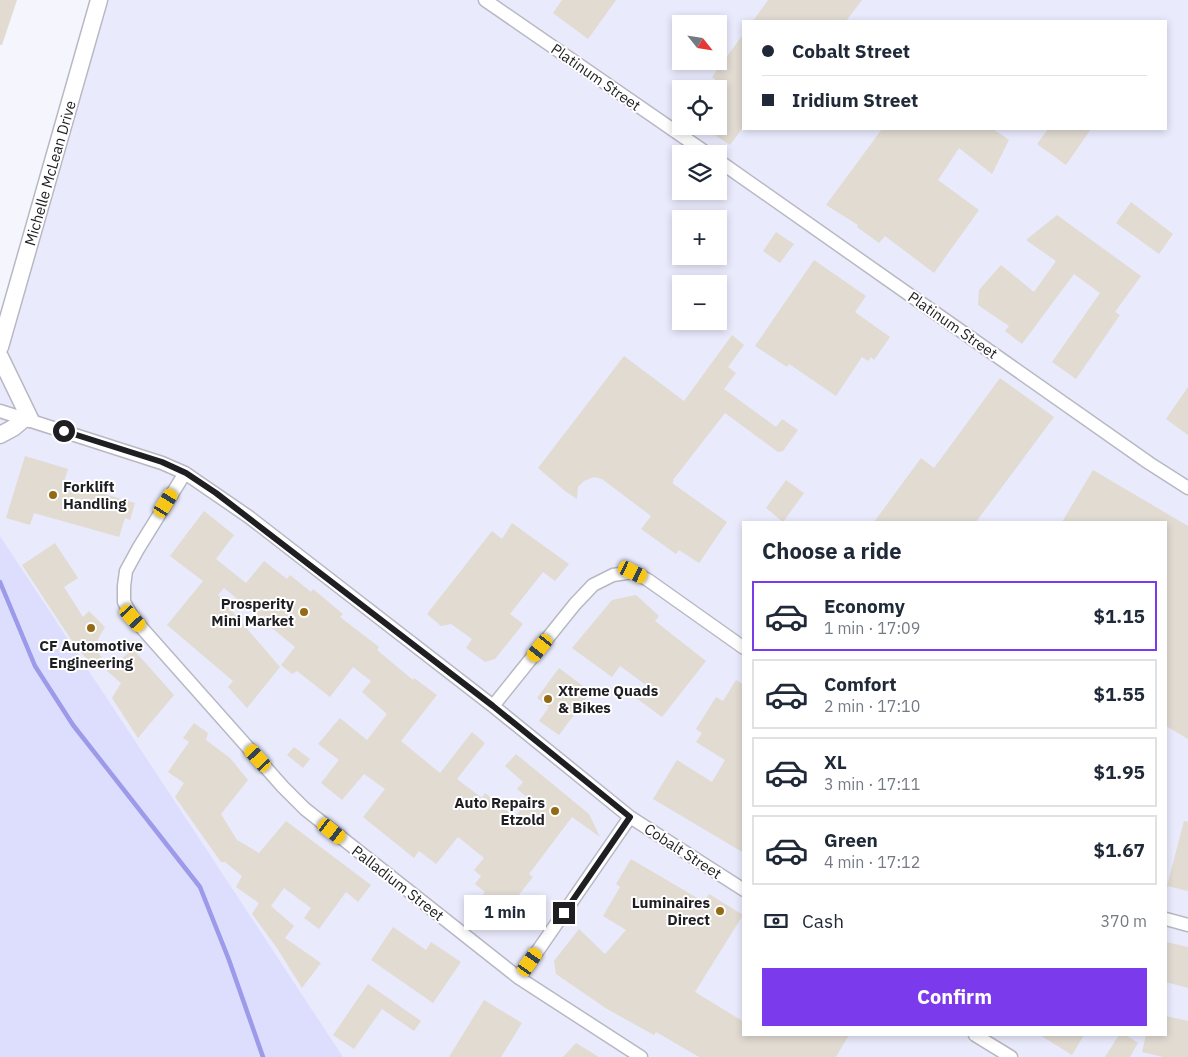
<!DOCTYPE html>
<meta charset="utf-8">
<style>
:root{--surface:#fff;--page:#f6f6f7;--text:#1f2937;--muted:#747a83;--line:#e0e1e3;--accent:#7c3aed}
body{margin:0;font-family:"IBM Plex Sans",sans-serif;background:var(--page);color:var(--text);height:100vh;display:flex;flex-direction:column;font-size:19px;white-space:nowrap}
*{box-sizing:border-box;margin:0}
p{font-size:16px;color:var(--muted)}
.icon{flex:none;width:28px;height:28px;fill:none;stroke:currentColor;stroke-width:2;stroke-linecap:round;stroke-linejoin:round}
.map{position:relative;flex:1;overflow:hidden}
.drawer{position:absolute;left:742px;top:521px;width:425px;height:515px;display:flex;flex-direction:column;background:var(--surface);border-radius:0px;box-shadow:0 2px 8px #0003}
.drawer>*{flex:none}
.hud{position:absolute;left:742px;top:20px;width:425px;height:110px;border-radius:0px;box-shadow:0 2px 8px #0003;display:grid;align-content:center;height:110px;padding:0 20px;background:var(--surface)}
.needle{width:32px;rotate:120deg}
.buttons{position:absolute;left:672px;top:15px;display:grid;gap:10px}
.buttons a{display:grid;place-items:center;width:55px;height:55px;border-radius:0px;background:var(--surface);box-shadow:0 2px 8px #0003;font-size:25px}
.end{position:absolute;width:22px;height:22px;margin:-11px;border:6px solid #1f1f23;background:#fff;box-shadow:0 0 0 2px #fff}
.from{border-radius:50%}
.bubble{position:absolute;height:35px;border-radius:0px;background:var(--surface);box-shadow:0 2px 8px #0003;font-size:16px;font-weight:800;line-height:35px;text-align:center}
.car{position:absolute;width:15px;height:30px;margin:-15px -8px;border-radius:6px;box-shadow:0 0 4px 1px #0007;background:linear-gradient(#f5c518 24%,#345 0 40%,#f5c518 0 76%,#345 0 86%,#f5c518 0)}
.hud b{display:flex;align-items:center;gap:18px;height:48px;font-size:19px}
.hud b+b{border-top:1px solid var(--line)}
.hud i{width:12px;height:12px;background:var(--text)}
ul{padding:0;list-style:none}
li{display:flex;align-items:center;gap:15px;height:70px;margin:0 10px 8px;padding:0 10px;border:2px solid var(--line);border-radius:0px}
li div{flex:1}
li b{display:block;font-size:19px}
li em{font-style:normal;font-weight:800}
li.current{border-color:var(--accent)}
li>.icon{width:45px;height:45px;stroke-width:1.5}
h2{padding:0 20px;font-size:22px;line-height:60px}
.pay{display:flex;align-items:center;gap:12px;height:55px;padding:0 20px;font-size:19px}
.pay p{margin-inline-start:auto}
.button{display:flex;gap:10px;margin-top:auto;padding:10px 20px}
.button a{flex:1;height:58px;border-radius:0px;background:var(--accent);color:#fff;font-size:20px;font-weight:800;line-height:58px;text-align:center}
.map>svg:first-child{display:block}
.built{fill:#e9eafc;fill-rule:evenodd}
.green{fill:#dddefd}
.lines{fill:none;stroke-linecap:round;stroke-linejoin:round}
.stream{stroke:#9c9ae9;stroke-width:4.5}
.building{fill:#e1dbd2}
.minor-casing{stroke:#b8b8c3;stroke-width:15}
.tertiary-casing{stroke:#b8b8c3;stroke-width:19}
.minor{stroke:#fff;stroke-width:12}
.tertiary{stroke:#fff;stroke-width:16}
.route{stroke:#1f1f23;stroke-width:6}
.poi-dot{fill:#946a14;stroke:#fff;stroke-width:2}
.labels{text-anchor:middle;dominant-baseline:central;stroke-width:4;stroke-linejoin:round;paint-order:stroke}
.street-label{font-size:15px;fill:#1f1f23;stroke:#fff}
.poi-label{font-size:15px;font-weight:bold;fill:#1f1f23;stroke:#fff;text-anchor:end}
</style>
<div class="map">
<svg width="1188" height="1057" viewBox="0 0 1188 1057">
<rect width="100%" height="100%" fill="#f5f5fe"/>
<path class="built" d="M99,0H1188V1057H0V347ZM744,21H1166V129H744ZM681,24H719V61H681ZM681,89H719V126H681ZM681,154H719V191H681ZM681,219H719V256H681ZM681,284H719V321H681ZM744,522H1166V1035H744Z"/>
<path class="green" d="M0,536L343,1057H0Z"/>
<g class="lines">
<path class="stream" d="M0,582L35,666L73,725L200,887L229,960L263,1057"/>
</g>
<path class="building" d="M0,0H17L2,45H0Z
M562,0H616L588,39L553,13Z
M768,0H862L846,21H753Z
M744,33V126L730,145L701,126H719V87L720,84L712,77Z
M882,129H993L1009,140L992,174L959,148L938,180L979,210L934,273L885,236L879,243L857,227L858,225L826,205Z
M1048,129H1091L1066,165L1037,144Z
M1131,202L1173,234L1159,254L1116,223Z
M1057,215L1141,276L1115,312L1120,315L1076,379L1052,362L1100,293L1074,274L1022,344L1005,331L1009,326L978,305L979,290L1001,265L1034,292L1056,261L1026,240Z
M776,232L794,244L780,263L763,251Z
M814,260L866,296L855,312L890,337L874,360L871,357L868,361L862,357L836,396L789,364L787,367L755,346Z
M732,335L744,345L728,367L736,373L724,389L776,427L782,419L798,430L783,451L778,452L725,413L673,480L674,481L672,483L727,522L699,563L679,550L676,554L641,529L651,516L602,479L594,477L584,481L578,487L577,499L565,491L538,468L624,356L684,401Z
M1000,378L1054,417L976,522H874L921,458L934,468Z
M1188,387V435L1166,419Z
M25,456L68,469L64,482L135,503L130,520L125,518L119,537L34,513L30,525L6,518Z
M1093,470L1188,526V739L1166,726V522H1062Z
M786,480L804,493L783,522L766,508Z
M204,511L234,535L216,559L246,583L264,561L287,579L290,575L311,592L313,589L343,614L340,617L379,647L377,650L413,680L414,678L437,695L401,741L440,773L472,732L485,743L457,779L482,798L485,793L515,817L529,799L517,789L523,782L505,766L516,754L589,814L600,837L572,817L529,874L533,877L494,926L472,909L485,892L475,884L481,876L474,870L484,858L458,837L436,864L419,851L414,858L363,817L385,789L364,774L342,800L321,783L339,760L318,744L340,718L367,740L387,714L362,692L371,681L353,667L330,697L297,671L292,674L281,665L295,647L224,588L218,595L280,667L247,708L228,687L233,681L167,625L203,581L170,556Z
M512,523L569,564L555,581L543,572L510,614L523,624L495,659L485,662L466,648L472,639L451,624L441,626L427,614L492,531L502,539Z
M55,543L78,578L64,587L83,617L89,611L105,627L94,646L102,658L93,667L70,638L22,565Z
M636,595L659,616L655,621L706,661L662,717L636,698L646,685L620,666L612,677L572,648L612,600Z
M133,649L174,695L138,738L112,698L121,683L107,671Z
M559,668L591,692L559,735L539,721L549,707L537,698Z
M736,680L744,685V853L653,799L677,760L712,782L725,760L696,742L702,733L696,729L716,697L723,701Z
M194,723L208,733L206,740L230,758L248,780L221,814L237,840L259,853L286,821L371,885L358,902L346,892L319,929L304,918L311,908L284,888L271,906L294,926L285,938L321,963L302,988L277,948L252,914L259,903L236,887L242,876L225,862H221L175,797L184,783L168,772L189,742L183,738Z
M294,747L310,759L303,768L287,755Z
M1184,821L1188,822V891L1167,886Z
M631,859L704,902L709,894L743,915L695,992L744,1022V1035H849L836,1057H699L656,1032L654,1035L607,1009L556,974L554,961L579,929L605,954L626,930L603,916L620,887L616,884Z
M393,927L426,950L431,942L461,962L433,1003L371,960Z
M1166,942L1188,947V988L1166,982Z
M368,984L421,1021L414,1031L382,1009L354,1049L333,1035Z
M484,1000L522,1023L501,1057H449Z
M1166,1016L1188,1021V1057H1163L1142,1052L1146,1035H1166Z
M1040,1035H1084L1072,1055Z
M1119,1035H1126L1138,1043L1130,1057H1105Z
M576,1043L599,1057H563Z"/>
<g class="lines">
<defs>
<path id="minor" d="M485,0L708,154
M719,161L1149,463L1188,488
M0,411L162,463L185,473L249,517L493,706L630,817L744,890
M185,473L138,549L126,571L124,586V602L133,618L283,787L305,809L519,978L641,1057
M493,706L575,604L593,585L613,575L633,572L648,580L744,648
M1166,919L1188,925
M519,978L630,817
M975,1035L1011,1057"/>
<path id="tertiary" d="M0,347L99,0
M0,357L30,419
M0,435L13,428L25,418"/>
</defs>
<use href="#minor" class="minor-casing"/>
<use href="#tertiary" class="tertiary-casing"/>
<use href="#minor" class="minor"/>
<use href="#tertiary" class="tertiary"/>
</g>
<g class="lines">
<path class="route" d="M64,431L162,462L186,473L216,493L493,706L630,817L564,913"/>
</g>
<g class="poi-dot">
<circle cx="53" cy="495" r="5"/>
<circle cx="304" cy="612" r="5"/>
<circle cx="91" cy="628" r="5"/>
<circle cx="548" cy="699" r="5"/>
<circle cx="555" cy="811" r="5"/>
<circle cx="720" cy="911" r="5"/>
</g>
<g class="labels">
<g class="street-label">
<text transform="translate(596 77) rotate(35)">Platinum Street</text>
<text transform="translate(50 173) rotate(-74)">Michelle McLean Drive</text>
<text transform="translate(953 325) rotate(35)">Platinum Street</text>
<text transform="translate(683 851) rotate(33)">Cobalt Street</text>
<text transform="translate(398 883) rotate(38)">Palladium Street</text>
</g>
<g class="poi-label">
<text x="63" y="486" text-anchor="start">Forklift<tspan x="63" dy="17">Handling</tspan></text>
<text x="294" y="603">Prosperity<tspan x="294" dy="17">Mini Market</tspan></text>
<text x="91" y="645" text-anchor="middle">CF Automotive<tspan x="91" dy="17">Engineering</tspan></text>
<text x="558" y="690" text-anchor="start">Xtreme Quads<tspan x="558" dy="17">&amp; Bikes</tspan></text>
<text x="545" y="802">Auto Repairs<tspan x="545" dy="17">Etzold</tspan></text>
<text x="710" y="902">Luminaires<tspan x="710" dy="17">Direct</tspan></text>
</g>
</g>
</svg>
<div class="buttons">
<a><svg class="needle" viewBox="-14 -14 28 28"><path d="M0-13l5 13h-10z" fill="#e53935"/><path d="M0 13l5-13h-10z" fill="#747a83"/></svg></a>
<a><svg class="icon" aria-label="locate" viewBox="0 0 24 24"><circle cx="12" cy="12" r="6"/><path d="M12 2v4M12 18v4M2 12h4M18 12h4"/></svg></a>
<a><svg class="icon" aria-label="layers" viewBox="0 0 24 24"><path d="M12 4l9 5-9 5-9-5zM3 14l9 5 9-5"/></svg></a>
<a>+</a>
<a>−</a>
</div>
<i class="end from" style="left:64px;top:431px"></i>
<i class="end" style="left:564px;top:913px"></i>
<div class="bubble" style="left:464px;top:895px;width:82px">1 min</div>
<i class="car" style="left:166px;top:503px;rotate:32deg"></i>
<i class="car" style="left:633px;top:572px;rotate:116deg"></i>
<i class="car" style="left:133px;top:618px;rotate:138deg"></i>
<i class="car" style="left:540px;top:648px;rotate:219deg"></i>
<i class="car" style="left:258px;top:758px;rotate:318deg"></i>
<i class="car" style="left:332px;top:831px;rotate:128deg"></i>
<i class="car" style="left:530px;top:962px;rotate:35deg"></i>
<div class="hud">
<b><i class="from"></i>Cobalt Street</b>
<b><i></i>Iridium Street</b>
</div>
<section class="drawer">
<h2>Choose a ride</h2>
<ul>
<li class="current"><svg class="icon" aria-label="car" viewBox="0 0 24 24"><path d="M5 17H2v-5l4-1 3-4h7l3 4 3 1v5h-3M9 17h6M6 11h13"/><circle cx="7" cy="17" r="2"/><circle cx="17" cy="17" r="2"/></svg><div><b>Economy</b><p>1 min · 17:09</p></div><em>$1.15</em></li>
<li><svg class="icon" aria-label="car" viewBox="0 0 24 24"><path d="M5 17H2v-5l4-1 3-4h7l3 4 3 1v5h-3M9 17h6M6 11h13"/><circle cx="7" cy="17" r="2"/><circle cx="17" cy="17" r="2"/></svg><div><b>Comfort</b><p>2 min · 17:10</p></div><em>$1.55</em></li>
<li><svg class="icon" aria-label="car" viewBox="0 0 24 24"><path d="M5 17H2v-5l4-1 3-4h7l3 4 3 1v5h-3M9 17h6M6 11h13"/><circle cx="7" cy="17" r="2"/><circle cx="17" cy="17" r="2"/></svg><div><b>XL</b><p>3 min · 17:11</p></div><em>$1.95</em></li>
<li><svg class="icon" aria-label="car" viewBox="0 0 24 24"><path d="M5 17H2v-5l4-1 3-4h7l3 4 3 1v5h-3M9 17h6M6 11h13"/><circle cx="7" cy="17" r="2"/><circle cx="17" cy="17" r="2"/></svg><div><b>Green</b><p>4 min · 17:12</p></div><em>$1.67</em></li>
</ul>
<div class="pay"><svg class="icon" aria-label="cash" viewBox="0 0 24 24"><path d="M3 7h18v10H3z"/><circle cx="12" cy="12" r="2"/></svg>Cash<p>370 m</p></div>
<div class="button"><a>Confirm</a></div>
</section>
</div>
